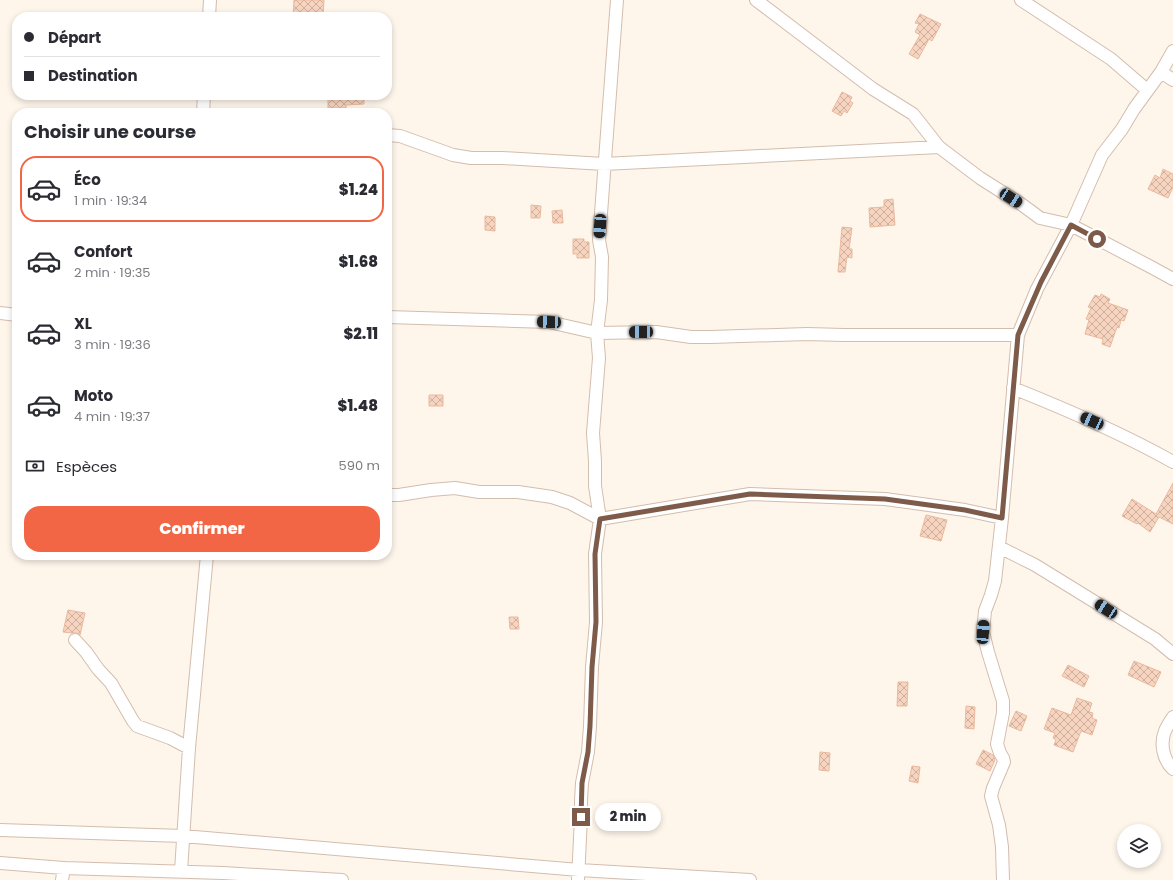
<!DOCTYPE html>
<html lang="fr">
<meta charset="utf-8">
<style>
:root{--surface:#fff;--page:#f2f2f3;--text:#2b2b33;--muted:#7c7c81;--line:#e1e1e2;--accent:#f36645}
body{margin:0;font-family:Poppins,sans-serif;background:var(--page);color:var(--text);height:100vh;display:flex;flex-direction:column;font-size:15px;white-space:nowrap}
*{box-sizing:border-box;margin:0}
p{font-size:13px;color:var(--muted)}
.icon{flex:none;width:22px;height:22px;fill:none;stroke:currentColor;stroke-width:2;stroke-linecap:round;stroke-linejoin:round}
.map{position:relative;flex:1;overflow:hidden}
.drawer{position:absolute;left:12px;top:108px;width:380px;height:452px;display:flex;flex-direction:column;background:var(--surface);border-radius:16px;box-shadow:0 2px 6px #0003}
.drawer>*{flex:none}
.hud{position:absolute;left:12px;top:12px;width:380px;height:88px;border-radius:16px;box-shadow:0 2px 6px #0003;display:grid;align-content:center;height:88px;padding:0 12px;background:var(--surface)}
.buttons{position:absolute;left:1117px;top:824px;display:grid;gap:8px}
.buttons a{display:grid;place-items:center;width:44px;height:44px;border-radius:50%;background:var(--surface);box-shadow:0 2px 6px #0003;font-size:20px}
.end{position:absolute;width:18px;height:18px;margin:-9px;border:5px solid #7e5a49;background:#fff;box-shadow:0 0 0 2px #fff}
.from{border-radius:50%}
.bubble{position:absolute;height:28px;border-radius:14px;background:var(--surface);box-shadow:0 2px 6px #0003;font-size:13px;font-weight:800;line-height:28px;text-align:center}
.car{position:absolute;width:12px;height:24px;margin:-12px -6px;border-radius:5px;box-shadow:0 0 3px 1px #0007;background:linear-gradient(#222 24%,#8ab4d8 0 40%,#222 0 76%,#8ab4d8 0 86%,#222 0)}
.hud b{display:flex;align-items:center;gap:14px;height:38px;font-size:15px}
.hud b+b{border-top:1px solid var(--line)}
.hud i{width:10px;height:10px;background:var(--text)}
ul{padding:0;list-style:none}
li{display:flex;align-items:center;gap:12px;height:66px;margin:0 8px 6px;padding:0 4px;border:2px solid transparent;border-radius:16px}
li div{flex:1}
li b{display:block;font-size:15px}
li em{font-style:normal;font-weight:800}
li.current{border-color:var(--accent)}
li>.icon{width:36px;height:36px;stroke-width:1.5}
h2{padding:0 12px;font-size:18px;line-height:48px}
.pay{display:flex;align-items:center;gap:10px;height:44px;padding:0 12px;font-size:15px}
.pay p{margin-inline-start:auto}
.cta{display:flex;gap:8px;margin-top:auto;padding:8px 12px}
.cta a{flex:1;height:46px;border-radius:16px;background:var(--accent);color:#fff;font-size:16px;font-weight:800;line-height:46px;text-align:center}
.map>svg:first-child{display:block}
.building{fill:url(#building-cross-hatch);stroke:#ebb99e}
.lines{fill:none;stroke-linecap:round;stroke-linejoin:round}
.minor-casing{stroke:#d3bdae;stroke-width:14}
.minor{stroke:#fff;stroke-width:12}
.route{stroke:#7e5a49;stroke-width:5}
</style>
<div class="map">
<svg width="1173" height="880" viewBox="0 0 1173 880">
<defs>
<pattern id="building-cross-hatch" width="8" height="8" patternUnits="userSpaceOnUse"><rect width="8" height="8" fill="#f7d4bf"/><path d="M0 0l8 8M0 8l8-8" fill="none" stroke="#cdaf9d"/></pattern>
</defs>
<rect width="100%" height="100%" fill="#fef6eb"/>
<path class="building" d="M294,0H324L323,17H293Z
M920,14L941,24L932,41L929,39L918,59L909,54L920,35L915,32L919,24L915,23Z
M842,92L852,97L850,101L853,103L847,113L844,111L841,116L832,111Z
M328,95H364V104L346,105V108H328Z
M1163,169L1173,174V187L1168,198L1148,189L1155,175L1160,178Z
M893,199L895,225L870,227L869,208L884,207V200Z
M531,205L541,206L540,218H531Z
M562,210L563,223H553L552,211Z
M485,216L495,217V231L485,230Z
M842,227L852,228L849,249H852V258L847,257L845,272H838Z
M573,239H584V242H589V258H577V254H573Z
M1101,294L1110,299L1108,303L1128,310L1124,321L1121,320L1119,328L1117,327L1110,347L1102,344L1103,339L1085,334L1089,320L1086,319L1091,308L1088,307L1095,295L1100,297Z
M429,395H443V406H429Z
M1173,483V524L1159,517L1150,532L1138,523L1137,524L1122,516L1132,499L1156,514Z
M926,515L947,520L941,541L920,536Z
M68,610L85,613L80,635L77,633H72L63,632Z
M509,617H518L519,629H510Z
M1134,661L1161,672L1154,687L1128,675Z
M1068,665L1089,676L1084,687L1062,676Z
M898,682H908L907,706H897Z
M1077,698L1092,703L1089,712L1093,713L1092,718L1097,720L1092,735L1081,731L1073,752L1054,745L1056,740L1053,738L1055,733L1044,729L1052,708L1071,715Z
M966,706L975,707L974,729L965,728Z
M1016,711L1027,716L1021,731L1009,726Z
M983,750L993,755L995,760L990,771L976,764Z
M820,752L830,753L829,771L819,770Z
M912,766L920,767L918,783L909,781Z"/>
<g class="lines">
<defs>
<path id="minor" d="M756,0L873,89L913,114L939,147L980,178L1021,204L1040,218L1071,225L1151,267L1173,279
M1021,0L1111,59L1147,90
M209,17L210,0
M1161,72L1173,80
M203,113L204,95
M387,135L400,136L453,155L471,158H503L604,164L939,147
M0,313L17,315
M387,317L549,322L597,333L656,332L691,337H711L807,334L844,335H1018
M1013,388C1068,410 1122,433 1173,462
M387,495H399L431,490L455,488L479,492H518L552,497L570,503L600,519L750,494L885,499L965,510L1002,518
M999,547L1035,565L1155,639L1173,654
M75,640L86,652L98,669L111,683L133,721L137,726L170,738L189,748
M1173,717C1170,722 1167,726 1165,731C1160,743 1163,760 1173,769
M0,830L183,836L579,870L750,880
M0,863L64,868L223,873L342,880
M181,871L189,748L207,555
M62,880L64,868
M578,880L581,817V800L582,783L588,752L590,726L592,667L596,622L595,554L600,519L595,486V461L593,433L599,358L597,333L601,300L602,257L599,240L617,0
M1003,880L1002,847L999,825L991,796L993,788L1004,762L1003,758L1000,753L997,744L1003,713V701L988,652L983,632L985,611L991,595L995,581L1002,518L1018,335L1037,289L1071,225L1102,155L1122,129L1134,109L1161,72L1173,51"/>
</defs>
<use href="#minor" class="minor-casing"/>
<use href="#minor" class="minor"/>
</g>
<g class="lines">
<path class="route" d="M581,817L582,783L588,752L590,726L592,667L596,622L595,554L600,519L750,494L885,499L965,510L1002,518L1018,335L1041,282L1071,225L1097,239"/>
</g>
</svg>
<div class="buttons">
<a><svg class="icon" aria-label="layers" viewBox="0 0 24 24"><path d="M12 4l9 5-9 5-9-5zM3 14l9 5 9-5"/></svg></a>
</div>
<i class="end from" style="left:1097px;top:239px"></i>
<i class="end" style="left:581px;top:817px"></i>
<div class="bubble" style="left:595px;top:803px;width:66px">2 min</div>
<i class="car" style="left:1011px;top:198px;rotate:123deg"></i>
<i class="car" style="left:600px;top:226px;rotate:184deg"></i>
<i class="car" style="left:549px;top:322px;rotate:272deg"></i>
<i class="car" style="left:641px;top:332px;rotate:269deg"></i>
<i class="car" style="left:1092px;top:421px;rotate:294deg"></i>
<i class="car" style="left:1106px;top:609px;rotate:303deg"></i>
<i class="car" style="left:983px;top:632px;rotate:4deg"></i>
<div class="hud">
<b><i class="from"></i>Départ</b>
<b><i></i>Destination</b>
</div>
<section class="drawer">
<h2>Choisir une course</h2>
<ul>
<li class="current"><svg class="icon" aria-label="car" viewBox="0 0 24 24"><path d="M5 17H2v-5l4-1 3-4h7l3 4 3 1v5h-3M9 17h6M6 11h13"/><circle cx="7" cy="17" r="2"/><circle cx="17" cy="17" r="2"/></svg><div><b>Éco</b><p>1 min · 19:34</p></div><em>$1.24</em></li>
<li><svg class="icon" aria-label="car" viewBox="0 0 24 24"><path d="M5 17H2v-5l4-1 3-4h7l3 4 3 1v5h-3M9 17h6M6 11h13"/><circle cx="7" cy="17" r="2"/><circle cx="17" cy="17" r="2"/></svg><div><b>Confort</b><p>2 min · 19:35</p></div><em>$1.68</em></li>
<li><svg class="icon" aria-label="car" viewBox="0 0 24 24"><path d="M5 17H2v-5l4-1 3-4h7l3 4 3 1v5h-3M9 17h6M6 11h13"/><circle cx="7" cy="17" r="2"/><circle cx="17" cy="17" r="2"/></svg><div><b>XL</b><p>3 min · 19:36</p></div><em>$2.11</em></li>
<li><svg class="icon" aria-label="car" viewBox="0 0 24 24"><path d="M5 17H2v-5l4-1 3-4h7l3 4 3 1v5h-3M9 17h6M6 11h13"/><circle cx="7" cy="17" r="2"/><circle cx="17" cy="17" r="2"/></svg><div><b>Moto</b><p>4 min · 19:37</p></div><em>$1.48</em></li>
</ul>
<div class="pay"><svg class="icon" aria-label="cash" viewBox="0 0 24 24"><path d="M3 7h18v10H3z"/><circle cx="12" cy="12" r="2"/></svg>Espèces<p>590 m</p></div>
<div class="cta"><a>Confirmer</a></div>
</section>
</div>
